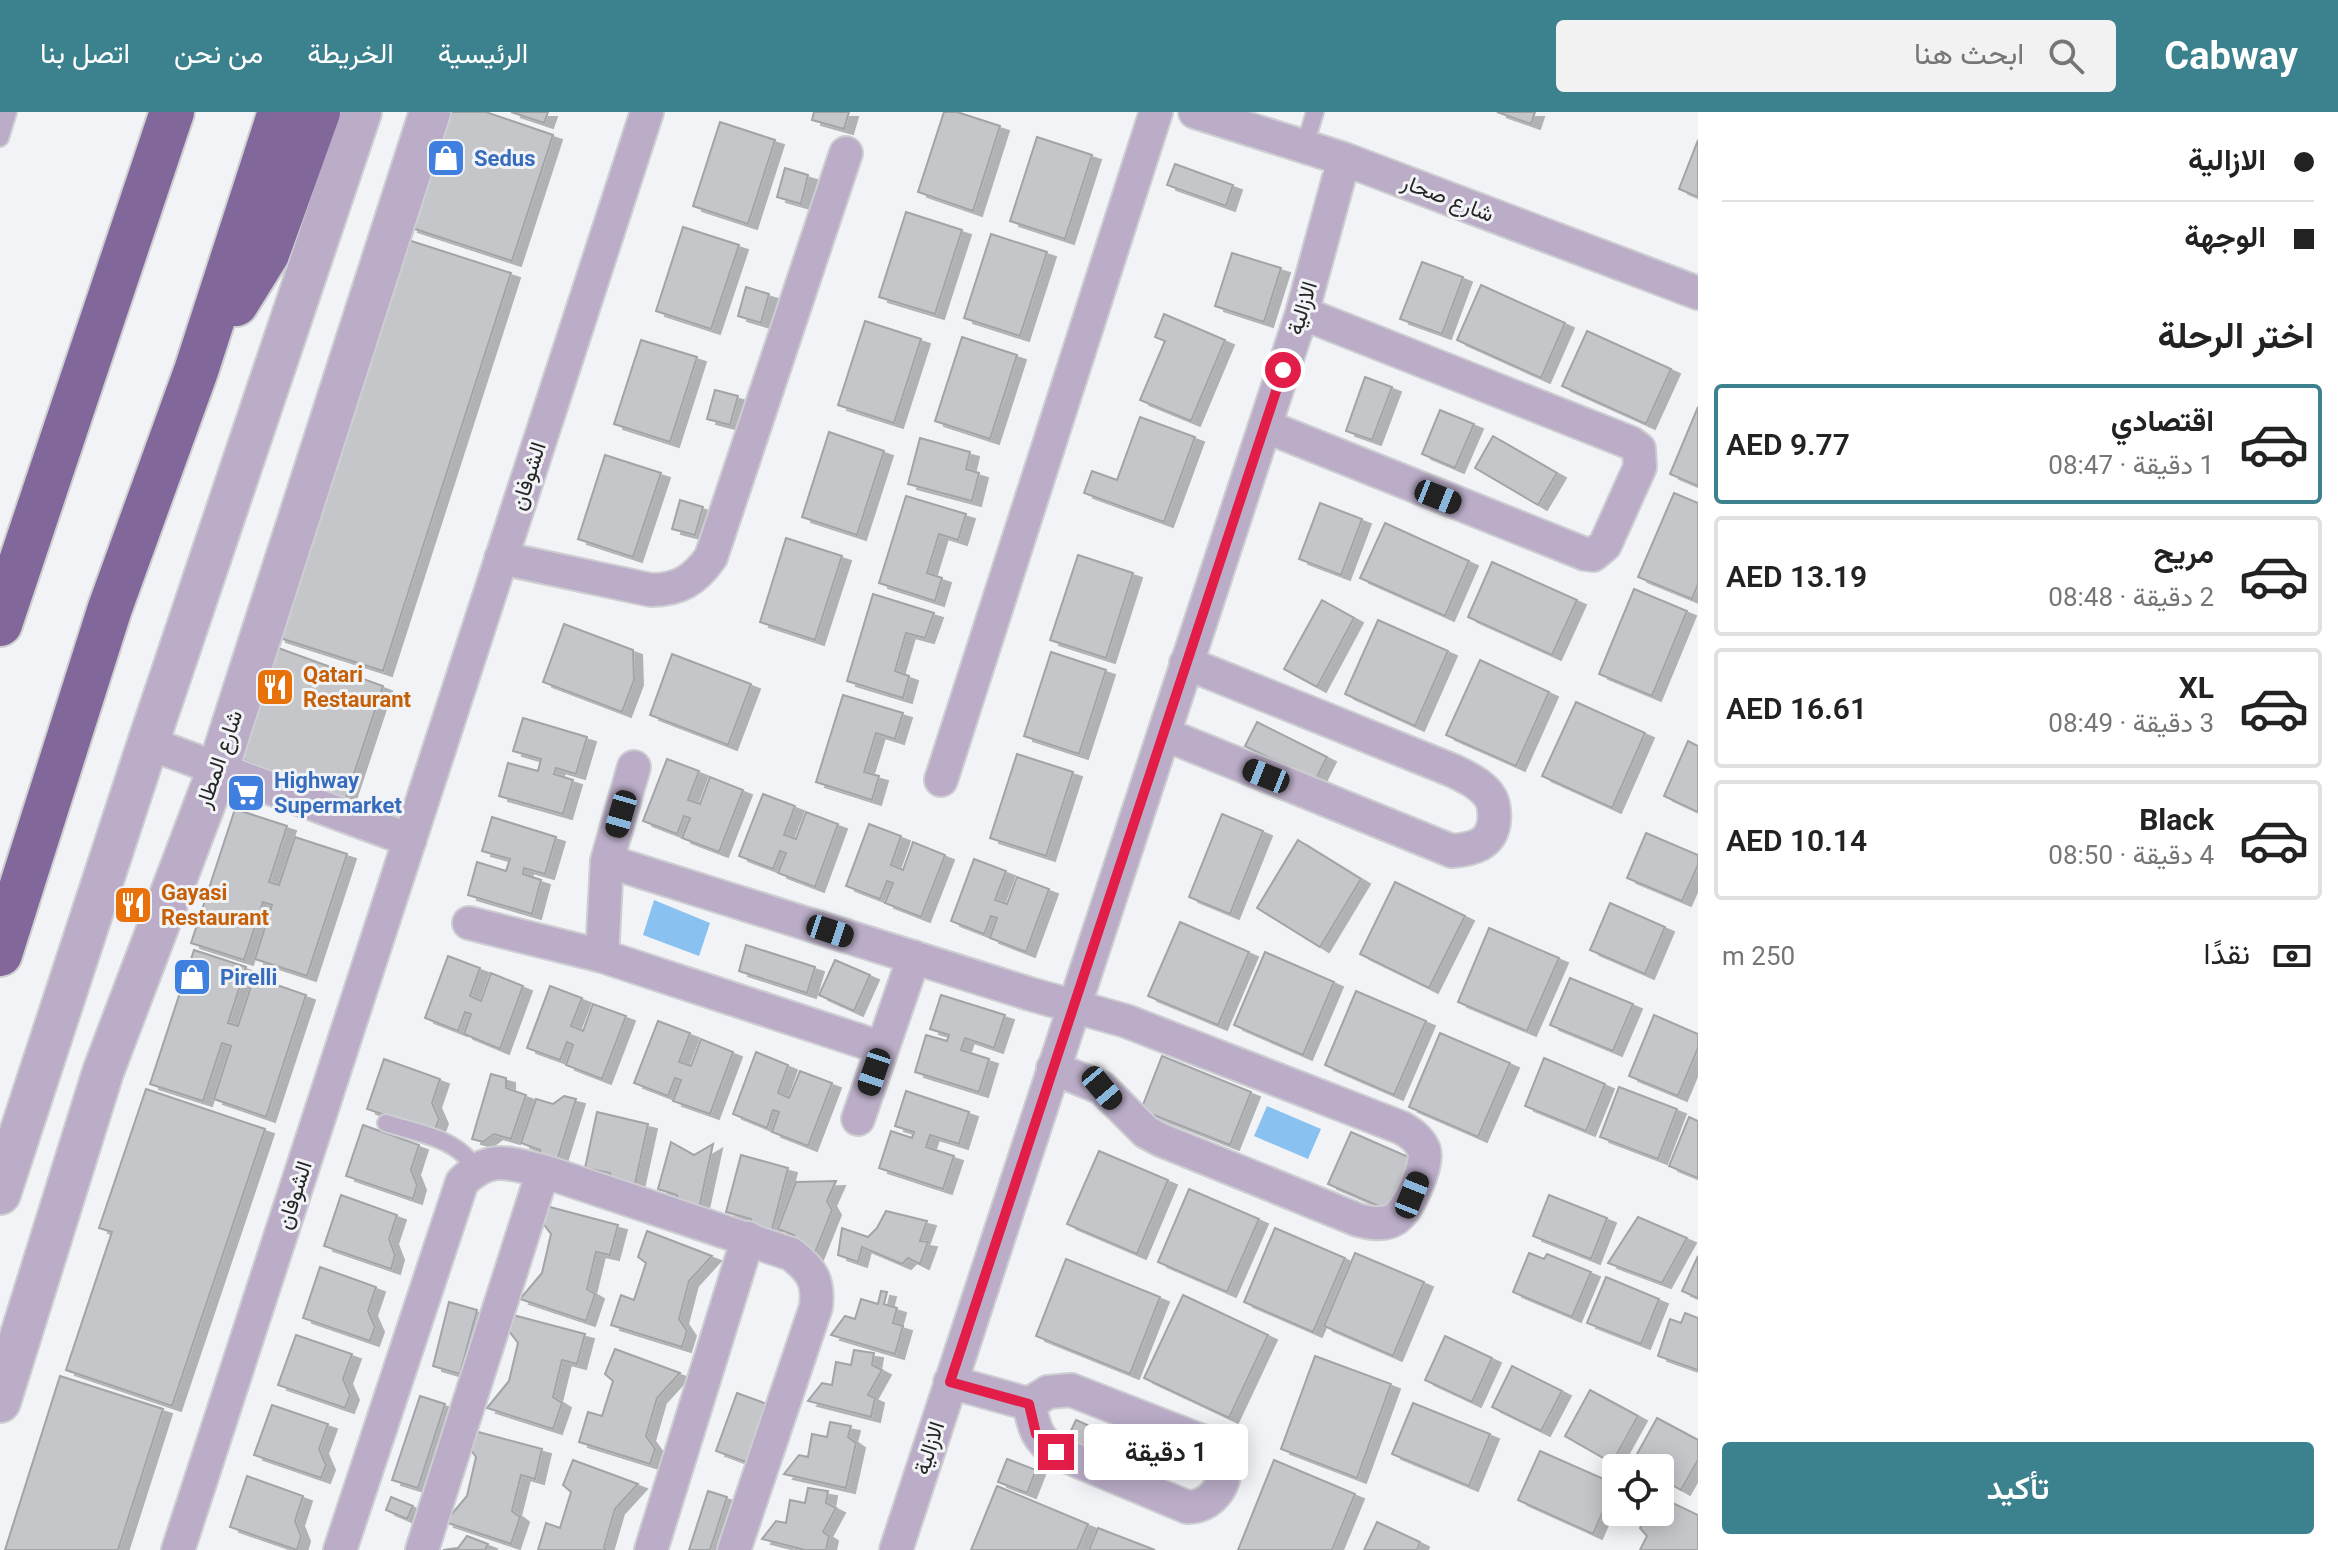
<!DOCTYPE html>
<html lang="ar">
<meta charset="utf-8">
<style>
:root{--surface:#fff;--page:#f2f2f2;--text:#222;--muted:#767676;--line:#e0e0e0;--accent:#3c828e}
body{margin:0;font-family:Roboto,Vazirmatn,sans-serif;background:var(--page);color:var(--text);direction:rtl;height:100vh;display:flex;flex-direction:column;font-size:30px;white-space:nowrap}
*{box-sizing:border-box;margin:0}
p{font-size:26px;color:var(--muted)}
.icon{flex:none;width:44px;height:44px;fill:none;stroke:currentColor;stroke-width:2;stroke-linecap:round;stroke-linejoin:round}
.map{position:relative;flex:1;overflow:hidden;direction:ltr}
.panel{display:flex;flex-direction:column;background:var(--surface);width:640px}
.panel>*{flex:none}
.hud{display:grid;align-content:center;height:176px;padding:0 24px;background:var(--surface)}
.controls{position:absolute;left:1602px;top:1342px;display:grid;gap:16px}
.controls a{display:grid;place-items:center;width:72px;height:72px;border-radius:8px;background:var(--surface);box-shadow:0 4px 20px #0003;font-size:40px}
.end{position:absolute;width:36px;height:36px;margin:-18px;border:10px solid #e11d48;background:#fff;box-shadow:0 0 0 4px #fff}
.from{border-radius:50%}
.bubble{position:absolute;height:56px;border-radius:8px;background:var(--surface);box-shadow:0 4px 20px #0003;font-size:26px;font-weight:600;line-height:56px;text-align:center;direction:rtl}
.car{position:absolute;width:24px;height:48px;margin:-24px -12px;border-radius:10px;box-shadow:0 0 6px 2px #0007;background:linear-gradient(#222 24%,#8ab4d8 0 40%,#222 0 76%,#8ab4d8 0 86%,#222 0)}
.hud b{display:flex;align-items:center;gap:28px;height:76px;font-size:30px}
.hud b+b{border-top:2px solid var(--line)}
.hud i{width:20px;height:20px;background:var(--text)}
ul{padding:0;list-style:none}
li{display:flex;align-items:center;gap:24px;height:120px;margin:0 16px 12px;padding:0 8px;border:4px solid var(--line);border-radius:8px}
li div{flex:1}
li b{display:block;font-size:30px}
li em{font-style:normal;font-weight:600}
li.on{border-color:var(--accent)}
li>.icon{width:72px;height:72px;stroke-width:1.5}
h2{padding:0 24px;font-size:36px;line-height:96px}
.pay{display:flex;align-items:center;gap:20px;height:88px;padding:0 24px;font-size:30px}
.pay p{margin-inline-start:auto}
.cta{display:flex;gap:16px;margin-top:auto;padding:16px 24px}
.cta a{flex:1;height:92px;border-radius:8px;background:var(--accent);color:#fff;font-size:32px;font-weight:600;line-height:92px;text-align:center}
header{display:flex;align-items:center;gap:48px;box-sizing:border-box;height:112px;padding:0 40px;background:var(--accent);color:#fff}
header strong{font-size:38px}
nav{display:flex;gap:44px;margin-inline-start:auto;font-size:28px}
.search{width:560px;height:72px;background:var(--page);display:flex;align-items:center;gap:20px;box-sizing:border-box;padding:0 28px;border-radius:8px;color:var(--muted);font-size:30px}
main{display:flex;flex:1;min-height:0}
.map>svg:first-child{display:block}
.water{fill:#89c2f1}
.building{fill:#c5c6c9;stroke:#a3a4a7;stroke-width:2;filter:url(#shadow)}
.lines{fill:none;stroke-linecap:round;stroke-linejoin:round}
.service-casing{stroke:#cdced1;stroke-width:20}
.minor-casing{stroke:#cdced1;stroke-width:36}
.tertiary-casing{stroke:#cdced1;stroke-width:44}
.trunk-casing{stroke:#cdced1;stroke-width:48}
.service{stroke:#bbadc8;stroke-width:16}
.minor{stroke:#bbadc8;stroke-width:32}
.tertiary{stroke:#bbadc8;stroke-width:40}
.trunk{stroke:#82689a;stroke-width:44}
.route{stroke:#e11d48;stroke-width:10}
.labels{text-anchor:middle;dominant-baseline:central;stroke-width:6;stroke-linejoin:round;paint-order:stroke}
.shop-label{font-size:22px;font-weight:bold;fill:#366cbe;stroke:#f2f3f6;text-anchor:start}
.street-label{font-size:22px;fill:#262627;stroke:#f2f3f6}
.food-label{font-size:22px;font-weight:bold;fill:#c56008;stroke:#f2f3f6;text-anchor:start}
</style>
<header>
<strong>Cabway</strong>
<div class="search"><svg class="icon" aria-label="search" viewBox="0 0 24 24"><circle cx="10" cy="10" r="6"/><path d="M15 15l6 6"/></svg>ابحث هنا</div>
<nav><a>الرئيسية</a><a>الخريطة</a><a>من نحن</a><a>اتصل بنا</a></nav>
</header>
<main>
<section class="panel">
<div class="hud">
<b><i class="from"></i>الازالية</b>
<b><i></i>الوجهة</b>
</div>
<h2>اختر الرحلة</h2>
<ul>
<li class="on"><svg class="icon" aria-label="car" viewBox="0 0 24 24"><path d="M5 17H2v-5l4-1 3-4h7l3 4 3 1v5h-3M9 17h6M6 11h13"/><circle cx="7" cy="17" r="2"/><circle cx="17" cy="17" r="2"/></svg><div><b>اقتصادي</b><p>1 دقيقة · 08:47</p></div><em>AED 9.77</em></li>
<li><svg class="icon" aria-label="car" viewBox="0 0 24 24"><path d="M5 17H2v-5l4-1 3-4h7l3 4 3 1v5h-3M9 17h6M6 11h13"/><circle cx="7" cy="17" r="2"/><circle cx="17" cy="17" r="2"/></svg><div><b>مريح</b><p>2 دقيقة · 08:48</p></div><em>AED 13.19</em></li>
<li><svg class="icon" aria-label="car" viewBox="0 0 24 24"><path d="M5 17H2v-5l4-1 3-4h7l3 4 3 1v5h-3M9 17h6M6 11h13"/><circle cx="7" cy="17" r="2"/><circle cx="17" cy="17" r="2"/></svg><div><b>XL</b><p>3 دقيقة · 08:49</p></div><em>AED 16.61</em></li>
<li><svg class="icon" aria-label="car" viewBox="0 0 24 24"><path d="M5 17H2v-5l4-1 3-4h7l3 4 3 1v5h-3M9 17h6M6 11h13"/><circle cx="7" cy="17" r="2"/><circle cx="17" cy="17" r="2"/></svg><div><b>Black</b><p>4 دقيقة · 08:50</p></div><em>AED 10.14</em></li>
</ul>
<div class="pay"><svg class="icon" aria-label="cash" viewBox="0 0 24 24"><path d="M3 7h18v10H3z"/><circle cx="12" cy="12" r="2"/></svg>نقدًا<p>250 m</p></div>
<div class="cta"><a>تأكيد</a></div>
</section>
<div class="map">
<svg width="1698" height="1438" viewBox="0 0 1698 1438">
<defs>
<filter id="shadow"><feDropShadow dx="9" dy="5" stdDeviation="0" flood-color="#0004"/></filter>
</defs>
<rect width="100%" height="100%" fill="#f2f3f6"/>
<path class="water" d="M654,788L710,811L699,844L643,823Z
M1267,994L1321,1017L1308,1047L1254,1024Z
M1116,1321L1168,1344L1158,1370L1106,1349Z"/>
<path class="building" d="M447,0H486L553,23L512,149L409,115Z
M511,0H548L544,11Z
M814,0H849L844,17L812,8Z
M944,0H957L1000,14L973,99L918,80Z
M1497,0H1535L1531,12Z
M720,10L775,28L748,112L693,94Z
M1037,25L1092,43L1065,127L1010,109Z
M1698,28V85L1679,77Z
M1175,52L1233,73L1226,94L1167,73Z
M785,56L808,63L801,92L777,85Z
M906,100L962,118L935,202L879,185Z
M683,115L739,133L711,217L656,199Z
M991,122L1047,140L1020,224L964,206Z
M405,127L511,161L383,559L277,525Z
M1232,141L1281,156L1264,210L1215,194Z
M1422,150L1463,165L1442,222L1400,207Z
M1481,173L1565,211L1541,266L1457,228Z
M746,175L769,182L761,211L738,204Z
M1164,202L1225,228L1191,309L1140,288L1165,229L1155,225Z
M865,209L921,227L894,311L838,293Z
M1587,219L1671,257L1646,312L1562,274Z
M962,225L1017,243L990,327L935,309Z
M641,228L697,245L670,330L614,312Z
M1365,265L1392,275L1372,328L1346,319Z
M715,278L738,284L730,313L707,307Z
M1698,295V374L1670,362Z
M1440,298L1474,312L1455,356L1422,342Z
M1140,305L1195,325L1164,410L1084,381L1092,359L1117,368Z
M829,320L884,339L857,423L802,405Z
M1493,324L1557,361L1538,393L1475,356Z
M920,326L970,340L966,357L979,361L972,389L908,372Z
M605,343L661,361L633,445L578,427Z
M1674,381L1698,391V472L1692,487L1638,465Z
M906,384L966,402L958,428L939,422L927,461L942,466L935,489L879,471Z
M680,388L703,395L695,423L672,417Z
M1320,391L1362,407L1341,463L1299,447Z
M1385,411L1469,449L1445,504L1360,466Z
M786,426L842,444L815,528L760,510Z
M1078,443L1133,461L1106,546L1050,528Z
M1492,450L1577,488L1552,543L1468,505Z
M1634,477L1687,499L1652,584L1599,562Z
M873,482L934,501L925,526L906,521L895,559L909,564L903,586L847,569Z
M1322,488L1354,506L1317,575L1284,557Z
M1378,508L1448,539L1415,614L1345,582Z
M564,512L633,538L634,568L622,600L543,570Z
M270,533L383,574L345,689L237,645Z
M1051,540L1106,558L1079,642L1024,624Z
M672,542L751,572L728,633L650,603Z
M1480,548L1549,580L1516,654L1446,623Z
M843,583L903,601L895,627L876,621L864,660L879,664L872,688L816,670Z
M1576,590L1645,621L1612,696L1542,664Z
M523,606L587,625L576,662L556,656L554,662L573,668L563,702L499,684L508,651L538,659L541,647L513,639Z
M1257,610L1327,645L1315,669L1245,634Z
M1688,629L1698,634V700L1664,684Z
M1017,642L1073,660L1046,744L990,726Z
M667,647L699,659L688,688L700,692L710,665L743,678L719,740L682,726L690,706L684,704L677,722L643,709Z
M763,682L795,694L784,723L796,727L806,700L838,712L815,775L778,761L786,741L780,739L773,757L739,744Z
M235,697L287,714L269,770L279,773L295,725L347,742L307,864L255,847L272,793L263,790L244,848L191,831Z
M1222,702L1263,719L1230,802L1189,785Z
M492,705L556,725L545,762L524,756L523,762L541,768L532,802L468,783L477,750L506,759L510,747L482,739Z
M869,712L901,724L891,753L903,758L913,730L945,743L921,805L885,791L893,771L887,769L880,787L846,774Z
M1646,721L1698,743V753L1682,789L1627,766Z
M1298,728L1361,767L1320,835L1257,796Z
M974,747L1006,759L995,788L1007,792L1017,765L1049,777L1026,840L990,826L997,806L991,804L984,822L951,809Z
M1395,770L1465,804L1429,876L1360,842Z
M1610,791L1665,815L1645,862L1590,838Z
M1180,810L1249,840L1218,913L1148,884Z
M1489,816L1559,846L1527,919L1458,890Z
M746,833L815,855L807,881L739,859Z
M194,838L246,855L228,911L238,914L254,865L306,883L266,1005L214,987L231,934L222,931L203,989L150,972Z
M1265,840L1334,870L1303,943L1234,913Z
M448,844L480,856L470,884L481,889L491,861L523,874L500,937L464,922L471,902L465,900L458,919L425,906Z
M835,848L870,863L854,899L819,883Z
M1570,866L1633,892L1613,939L1550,913Z
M550,874L582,886L571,914L583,919L593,892L626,904L602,967L566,953L573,933L567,930L560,948L527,936Z
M1356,879L1426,909L1394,983L1325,953Z
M941,883L1005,903L994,936L965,926L961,938L989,947L979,980L915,960L926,923L947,929L949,923L930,917Z
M1654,903L1698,922V936L1678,984L1629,964Z
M658,909L690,921L679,950L691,954L701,927L733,940L710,1002L673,989L681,968L675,966L668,984L634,971Z
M1440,921L1510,951L1478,1025L1409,995Z
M756,940L788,953L778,981L789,986L800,959L832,971L808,1034L772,1020L779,1000L773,998L767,1016L733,1002Z
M1162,944L1251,980L1230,1033L1141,998Z
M1544,946L1605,972L1586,1019L1525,994Z
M384,947L440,967L432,991L439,1007L434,1020L367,997Z
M491,962L506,966V976L526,983L511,1027L494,1022L483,1030L472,1027Z
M1619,975L1677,997L1658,1047L1600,1025Z
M146,977L265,1017L172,1294L66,1258L112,1120L99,1116Z
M906,979L969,1000L959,1032L930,1023L926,1035L954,1044L943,1077L879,1056L891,1019L912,1026L914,1020L895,1014Z
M564,984L576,987L556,1052L541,1047L540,1038L521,1031L536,987L553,992Z
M597,1000L648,1012L633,1081L615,1078L610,1061L585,1056Z
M1689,1005L1698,1009V1066L1669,1054Z
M363,1013L419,1033L411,1058L417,1073L413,1087L346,1064Z
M1351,1020L1413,1047L1390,1099L1328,1072Z
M671,1030L694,1043L713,1032L698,1101L680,1097L677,1083L658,1077Z
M1099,1039L1168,1068L1137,1142L1067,1112Z
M741,1043L788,1056L770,1125L751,1120V1107L726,1100Z
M836,1069L827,1089L832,1098L814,1143L790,1133L794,1123L778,1117L796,1070Z
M1189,1077L1259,1107L1227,1180L1158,1150Z
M341,1083L397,1103L389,1127L395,1143L391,1157L324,1134Z
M1549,1083L1607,1106L1591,1147L1533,1124Z
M546,1094L618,1113L610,1143L596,1140L587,1177L595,1182L586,1209L520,1187L542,1161L551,1122L542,1110Z
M886,1099L927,1109L920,1129L928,1130L920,1152L908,1146L902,1152L862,1135L858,1150L838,1143L842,1116L868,1125L877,1116Z
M1638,1105L1687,1126L1662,1171L1608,1151Z
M1275,1116L1345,1146L1313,1220L1244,1190Z
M647,1119L712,1144L689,1169L679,1207L687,1219L682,1235L611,1213L621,1183L634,1188L646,1151L638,1145Z
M1355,1141L1424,1170L1393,1244L1324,1214Z
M1529,1141L1544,1147L1547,1142L1591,1160L1572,1205L1513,1180Z
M1698,1144V1186L1682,1179Z
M1066,1147L1160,1185L1130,1262L1036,1224Z
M320,1155L376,1175L368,1199L375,1215L370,1229L303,1206Z
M1606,1165L1659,1187L1641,1232L1587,1211Z
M881,1179L887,1180L884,1192L897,1196L893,1211L903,1214L895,1242L831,1223L845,1204L855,1207L861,1187L878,1192Z
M1183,1183L1268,1223L1229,1306L1144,1266Z
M449,1190L477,1198L460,1262L433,1254Z
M1685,1201L1698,1206V1258L1658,1244L1670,1207L1681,1211Z
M513,1203L585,1222L577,1252L562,1248L553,1285L562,1291L553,1317L487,1296L509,1269L518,1231L509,1219Z
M296,1223L352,1242L343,1267L350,1283L345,1296L278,1273Z
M1445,1224L1492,1246L1472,1290L1425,1268Z
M615,1237L680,1261L657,1286L646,1324L655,1337L650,1352L579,1330L588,1300L602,1304L613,1269L605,1262Z
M854,1238L874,1241L872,1253L882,1258L868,1283L875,1286L871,1305L808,1289L822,1271L832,1273L836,1250L851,1253Z
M1315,1244L1391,1272L1357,1366L1281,1337Z
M1512,1254L1562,1279L1541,1319L1492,1295Z
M60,1264L163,1297L118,1438H5Z
M1590,1278L1638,1304L1612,1351L1565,1324Z
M737,1281L767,1292L746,1350L716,1339Z
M420,1284L445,1292L418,1376L392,1368Z
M1413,1291L1490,1322L1469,1374L1392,1342Z
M272,1293L328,1312L319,1337L326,1353L321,1366L254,1343Z
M1657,1306L1698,1328V1348L1681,1378L1660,1366V1356H1642L1632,1351Z
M1076,1308L1094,1316L1080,1348L1061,1339Z
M830,1310L851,1314L848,1325L856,1331L846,1376L784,1362L799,1343L808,1345L812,1322L827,1325Z
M471,1318L542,1337L535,1367L521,1363L512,1399L520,1405L511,1432L445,1410L467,1384L476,1345L467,1333Z
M1540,1339L1615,1372L1593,1422L1518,1388Z
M1007,1347L1036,1358L1027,1381L998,1370Z
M573,1348L638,1372L615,1397L604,1435L606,1438H538L546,1411L560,1416L571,1380L563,1373Z
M1274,1348L1355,1382L1332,1438H1238Z
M247,1364L303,1384L295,1409L301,1424L297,1438L230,1415Z
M997,1374L1088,1412L1077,1438H971Z
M808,1376L828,1379L826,1391L836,1396L823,1420L829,1424L826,1438H805L762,1427L776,1409L786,1411L790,1388L805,1391Z
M708,1379L727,1385L710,1438H689Z
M391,1385L413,1394L407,1407L386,1398Z
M1660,1385L1698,1403V1438H1640L1647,1424L1640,1416L1648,1400H1660Z
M1377,1410L1420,1430L1417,1438H1364Z
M1098,1416L1155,1438H1089Z
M467,1424L488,1432L485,1438H443L458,1436Z"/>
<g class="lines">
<defs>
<path id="service" d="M0,26L8,0
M1305,33L1315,0
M386,1011C416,1021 459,1026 475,1057"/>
<path id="minor" d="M1195,0L1344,47L1698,181
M1265,314L1585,442L1593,443L1605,433L1640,355L1639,337L1631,331L1302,201
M501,446L651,478C679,478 695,468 711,445L846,41
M1164,622L1452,739C1473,737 1491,733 1494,710C1495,702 1494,691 1490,685C1482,672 1467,666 1454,659L1186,551
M148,631L410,728
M941,668L1156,0
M607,749L1030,882L1126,909L1402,1016C1411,1021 1420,1028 1424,1038C1429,1052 1408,1099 1395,1107C1384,1114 1370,1111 1358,1108L1161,1028L1146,1020L1102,976L1053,956
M469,811L602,844L882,936
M602,844L607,749L634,655
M858,1007L914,845
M950,1270L1029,1292L1048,1280L1071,1278L1207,1331C1213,1337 1222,1342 1224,1351C1228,1373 1210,1396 1187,1395L1056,1340C1036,1327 1034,1314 1029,1292
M178,1438L647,0
M340,1438L462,1070C490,1042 507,1051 543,1059L791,1142C812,1158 819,1169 816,1195L734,1438
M422,1438L543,1059
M651,1438L748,1126
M896,1438L1302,201L1344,47"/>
<path id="tertiary" d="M0,1082L148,631L361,0
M0,1290L103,960L218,657L430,0"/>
<path id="trunk" d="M236,192L267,142L318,0
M0,512L172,0
M0,842L110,496L196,259L280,0"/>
</defs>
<use href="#service" class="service-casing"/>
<use href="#minor" class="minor-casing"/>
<use href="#tertiary" class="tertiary-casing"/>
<use href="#trunk" class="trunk-casing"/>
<use href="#service" class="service"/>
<use href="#minor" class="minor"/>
<use href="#tertiary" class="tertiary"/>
<use href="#trunk" class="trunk"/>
</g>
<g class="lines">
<path class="route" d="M1056,1340L1036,1322L1029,1292L950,1270L1283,258"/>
</g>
<defs>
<symbol id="shop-square" viewBox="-11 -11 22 22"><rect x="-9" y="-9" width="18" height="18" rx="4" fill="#3f7fe0" stroke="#f2f3f6"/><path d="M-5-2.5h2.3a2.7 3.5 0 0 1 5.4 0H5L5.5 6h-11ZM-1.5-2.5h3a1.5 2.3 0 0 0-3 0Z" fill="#fff"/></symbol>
<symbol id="restaurant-square" viewBox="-11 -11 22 22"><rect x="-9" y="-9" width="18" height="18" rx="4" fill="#e8710a" stroke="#f2f3f6"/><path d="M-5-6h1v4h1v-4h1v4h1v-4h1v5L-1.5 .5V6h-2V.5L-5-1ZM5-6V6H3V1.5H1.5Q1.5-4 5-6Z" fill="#fff"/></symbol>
<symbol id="supermarket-square" viewBox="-11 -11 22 22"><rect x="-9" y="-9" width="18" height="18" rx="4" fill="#3f7fe0" stroke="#f2f3f6"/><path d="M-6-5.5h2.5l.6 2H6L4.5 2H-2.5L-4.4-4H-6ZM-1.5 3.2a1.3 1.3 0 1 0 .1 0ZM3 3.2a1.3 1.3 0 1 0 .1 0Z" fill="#fff"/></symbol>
</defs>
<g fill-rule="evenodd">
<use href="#shop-square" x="424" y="24" width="44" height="44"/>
<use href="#restaurant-square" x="253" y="553" width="44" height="44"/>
<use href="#supermarket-square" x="224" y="659" width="44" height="44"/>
<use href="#restaurant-square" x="111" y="771" width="44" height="44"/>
<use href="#shop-square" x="170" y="843" width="44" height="44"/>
</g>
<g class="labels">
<g class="shop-label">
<text x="474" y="46">Sedus</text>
<text x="274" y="668">Highway<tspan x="274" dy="25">Supermarket</tspan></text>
<text x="220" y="865">Pirelli</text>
</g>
<g class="street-label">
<text transform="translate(1448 86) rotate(21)">شارع صحار</text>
<text transform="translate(1302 196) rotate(-73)">الازالية</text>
<text transform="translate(528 364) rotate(-72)">الشوفان</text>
<text transform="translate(219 647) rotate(-71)">شارع المطار</text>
<text transform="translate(294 1083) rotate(-72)">الشوفان</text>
<text transform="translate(929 1336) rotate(-72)">الازالية</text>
</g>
<g class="food-label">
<text x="303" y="562">Qatari<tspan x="303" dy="25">Restaurant</tspan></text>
<text x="161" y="780">Gayasi<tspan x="161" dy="25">Restaurant</tspan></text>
</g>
</g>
</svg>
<div class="controls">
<a><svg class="icon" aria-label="locate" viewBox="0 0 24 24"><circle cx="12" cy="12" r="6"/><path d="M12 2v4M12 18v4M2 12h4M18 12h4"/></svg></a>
</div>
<i class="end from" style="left:1283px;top:258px"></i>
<i class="end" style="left:1056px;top:1340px"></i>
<div class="bubble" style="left:1084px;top:1312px;width:164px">1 دقيقة</div>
<i class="car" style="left:1438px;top:385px;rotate:112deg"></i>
<i class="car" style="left:1266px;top:664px;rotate:292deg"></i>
<i class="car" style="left:621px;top:702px;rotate:196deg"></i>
<i class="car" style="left:830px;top:819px;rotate:108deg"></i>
<i class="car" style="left:874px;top:960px;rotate:199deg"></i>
<i class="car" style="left:1102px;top:976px;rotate:140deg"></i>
<i class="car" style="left:1412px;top:1083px;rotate:22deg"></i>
</div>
</main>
